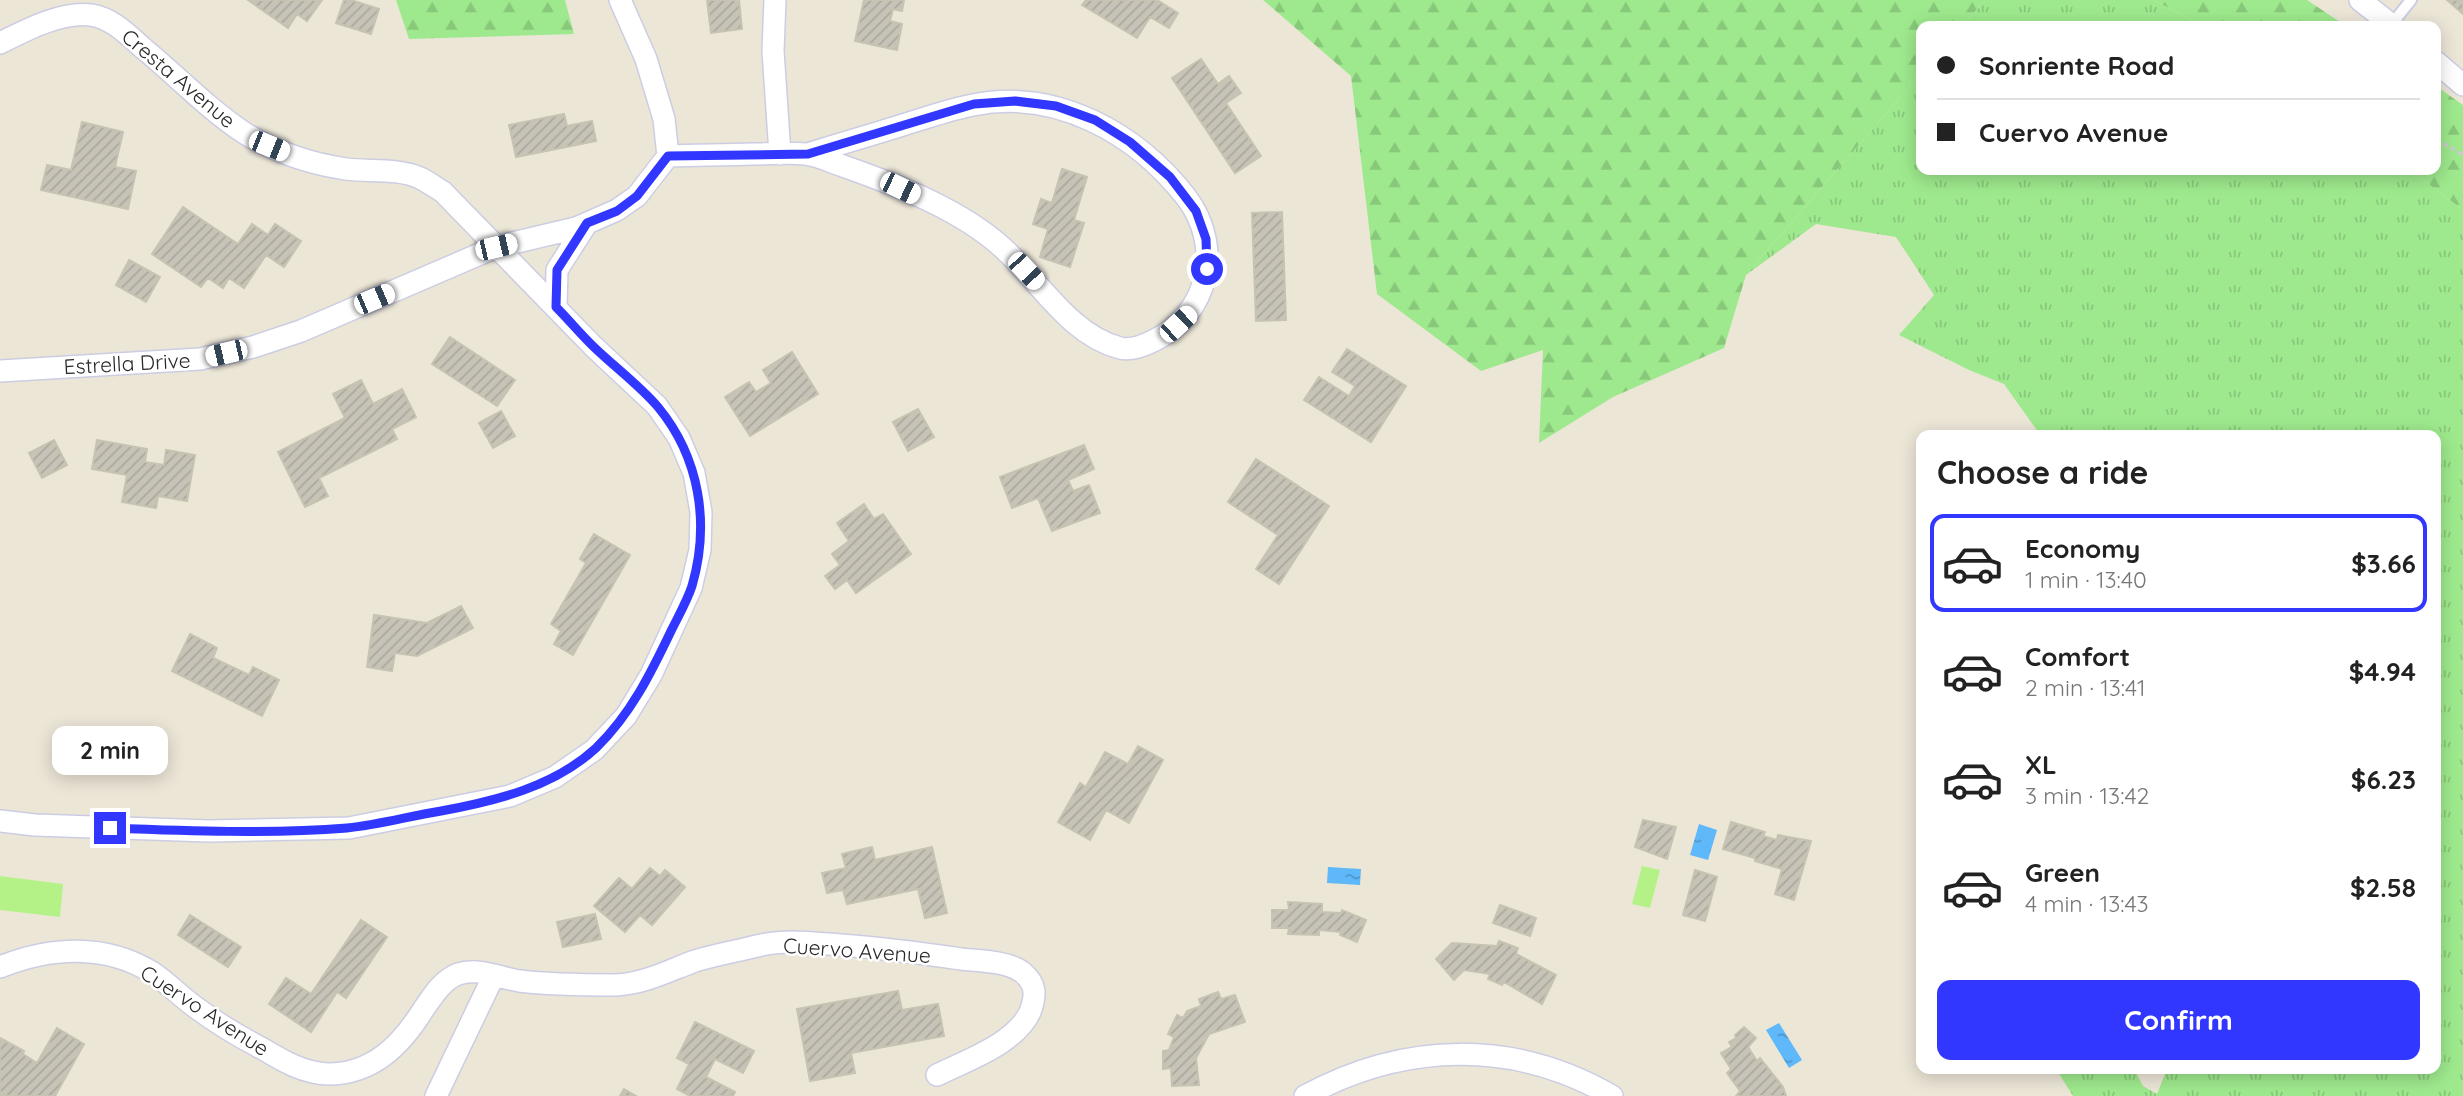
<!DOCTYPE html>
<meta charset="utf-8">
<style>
:root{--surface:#fff;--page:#f6f6f6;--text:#222;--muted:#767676;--line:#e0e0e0;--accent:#3137ff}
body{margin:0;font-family:Quicksand,sans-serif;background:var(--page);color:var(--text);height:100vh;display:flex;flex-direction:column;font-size:26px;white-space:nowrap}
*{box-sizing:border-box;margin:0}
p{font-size:23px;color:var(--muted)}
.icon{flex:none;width:38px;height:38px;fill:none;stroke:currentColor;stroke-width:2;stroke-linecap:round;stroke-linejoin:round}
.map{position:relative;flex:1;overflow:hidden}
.sheet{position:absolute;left:1916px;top:430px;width:525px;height:644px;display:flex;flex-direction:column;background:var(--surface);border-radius:14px;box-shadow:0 4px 18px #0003}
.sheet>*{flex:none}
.hud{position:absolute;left:1916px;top:21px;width:525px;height:154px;border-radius:14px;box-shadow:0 4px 18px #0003;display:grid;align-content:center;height:154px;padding:0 21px;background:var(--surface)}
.end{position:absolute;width:32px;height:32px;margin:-16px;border:9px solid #3137ff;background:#fff;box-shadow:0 0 0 4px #fff}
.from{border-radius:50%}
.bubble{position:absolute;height:49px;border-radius:14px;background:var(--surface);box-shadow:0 4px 18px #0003;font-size:23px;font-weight:800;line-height:49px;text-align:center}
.car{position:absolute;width:21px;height:42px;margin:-21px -10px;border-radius:9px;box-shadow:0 0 5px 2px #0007;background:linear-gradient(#fff 24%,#345 0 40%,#fff 0 76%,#345 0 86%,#fff 0)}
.hud b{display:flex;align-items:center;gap:24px;height:66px;font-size:26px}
.hud b+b{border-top:2px solid var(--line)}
.hud i{width:18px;height:18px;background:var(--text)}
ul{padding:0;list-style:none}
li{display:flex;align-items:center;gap:21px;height:98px;margin:0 14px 10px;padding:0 7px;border:4px solid transparent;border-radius:14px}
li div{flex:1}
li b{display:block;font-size:26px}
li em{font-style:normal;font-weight:800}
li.current{border-color:var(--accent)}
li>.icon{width:63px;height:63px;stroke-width:1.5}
h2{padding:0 21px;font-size:32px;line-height:84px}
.action{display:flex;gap:14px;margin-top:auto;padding:14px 21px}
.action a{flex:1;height:80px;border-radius:14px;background:var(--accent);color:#fff;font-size:28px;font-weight:800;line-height:80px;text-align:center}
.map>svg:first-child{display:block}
.grass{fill:url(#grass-tufts)}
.forest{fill:url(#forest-firs)}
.pitch{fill:#b4f287}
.water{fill:url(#water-ripples)}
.building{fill:url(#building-hatch);stroke:#c7c3b1;stroke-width:2}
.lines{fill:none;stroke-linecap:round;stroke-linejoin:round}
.service-casing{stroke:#cccde3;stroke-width:14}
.minor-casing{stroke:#cccde3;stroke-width:24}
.path{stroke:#cbcbcb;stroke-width:3.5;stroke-dasharray:5 3.5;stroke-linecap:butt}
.service{stroke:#fff;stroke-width:10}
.minor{stroke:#fff;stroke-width:21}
.route{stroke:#3137ff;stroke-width:9}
.labels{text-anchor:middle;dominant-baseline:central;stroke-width:5;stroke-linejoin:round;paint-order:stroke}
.street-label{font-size:21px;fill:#282828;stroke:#fff}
</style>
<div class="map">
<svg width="2463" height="1096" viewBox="0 0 2463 1096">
<defs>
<pattern id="grass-tufts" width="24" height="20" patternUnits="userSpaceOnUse" patternTransform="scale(1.75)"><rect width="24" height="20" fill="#9ee98d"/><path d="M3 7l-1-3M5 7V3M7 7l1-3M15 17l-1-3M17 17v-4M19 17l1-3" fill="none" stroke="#88c87a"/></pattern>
<pattern id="forest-firs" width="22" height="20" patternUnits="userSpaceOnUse" patternTransform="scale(1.75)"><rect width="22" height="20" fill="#9ee98d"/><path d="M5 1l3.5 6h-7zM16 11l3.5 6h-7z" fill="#88c87a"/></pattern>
<pattern id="water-ripples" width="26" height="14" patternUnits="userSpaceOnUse" patternTransform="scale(1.75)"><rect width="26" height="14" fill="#5eb8fa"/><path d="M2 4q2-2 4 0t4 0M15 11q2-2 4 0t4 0" fill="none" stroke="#4e96ca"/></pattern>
<pattern id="building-hatch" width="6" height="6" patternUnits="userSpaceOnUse" patternTransform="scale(1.75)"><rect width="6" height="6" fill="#c7c3b7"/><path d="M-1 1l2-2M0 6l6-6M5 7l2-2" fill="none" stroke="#aba89d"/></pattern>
</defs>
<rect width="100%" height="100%" fill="#ece6d7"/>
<path class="grass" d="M1985,0H2153L2204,26H1962Z
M1921,73L1922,170H2410L2463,210V1096H2073L2056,1069H2134L2143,1086L2157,1094L2167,1069H2436V436H2041L2004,384L1969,370L1899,335L1934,295L1896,237L1816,224L1746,275Z"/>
<path class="forest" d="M396,0H565L574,34L409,39Z
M1263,0H1985L1962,26H1922L1921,73L1746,275L1724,348L1613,397L1539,443L1543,350L1481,371L1377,294L1351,76Z
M2153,0H2307L2346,26H2204Z
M2436,86L2463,105V210L2410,170H2436Z"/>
<path class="pitch" d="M1642,866L1660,870L1650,908L1632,904Z
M0,876L63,884L60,917L0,910Z"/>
<path class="water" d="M1699,824L1717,830L1708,860L1690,855Z
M1328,867L1361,869L1360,885L1327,883Z
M1779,1023L1802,1060L1789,1068L1766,1030Z"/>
<path class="building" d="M248,0H322L307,21L297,14L288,28Z
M344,0H351L379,9L371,34L336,23Z
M707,0H739L742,29L711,33Z
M864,0H904L902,11L893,9L890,21L902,24L897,50L855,41Z
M1086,0H1157L1178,13L1169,28L1150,17L1137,38L1082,5Z
M2447,0H2463V14Z
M1201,59L1218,84L1229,76L1241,93L1226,103L1261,156L1235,173L1172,78Z
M564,114L567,126L592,121L596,141L516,157L509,125Z
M82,122L123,132L115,167L136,171L128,209L41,190L47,165L71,170Z
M1062,169L1087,177L1074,220L1084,223L1070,267L1040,257L1048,229L1033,224L1041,199L1052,203Z
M183,207L238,244L252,224L268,235L275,224L301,241L284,267L266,255L244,288L229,278L223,288L208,278L201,287L152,254Z
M1282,212L1286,320L1256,321L1252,213Z
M129,260L160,277L146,302L116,285Z
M450,337L515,380L497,406L432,364Z
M1347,349L1406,386L1371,442L1304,400L1319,377L1349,396L1355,386L1332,372Z
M792,352L818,394L750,436L725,397L749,382L756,392L771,383L763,370Z
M361,380L373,404L402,389L416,417L392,429L397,439L319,478L328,496L305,507L278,452L345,418L333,394Z
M918,409L934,437L908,451L893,422Z
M501,411L515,436L493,448L479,423Z
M54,440L67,465L42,478L29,453Z
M97,440L147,449L145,462L164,465L166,450L195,455L187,501L158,496L156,508L122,502L127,475L92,469Z
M1084,445L1094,469L1068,480L1073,491L1089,485L1100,513L1052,531L1038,498L1012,508L1000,477Z
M1256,459L1329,506L1279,584L1256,569L1278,535L1228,502Z
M864,504L874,519L883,514L911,554L856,593L847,580L835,589L825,576L840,565L832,554L849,541L837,523Z
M594,534L630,555L573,655L554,644L561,631L551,624L586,563L580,559Z
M461,606L473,628L417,656L395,653L392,671L367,667L374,615L427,623Z
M190,634L217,648L213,658L249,675L253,667L279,680L262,716L172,671Z
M1138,746L1163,760L1129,823L1106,810L1090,840L1058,822L1080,783L1086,787L1105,752L1128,764Z
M1643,820L1676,827L1667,859L1635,847Z
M1731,822L1765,832L1763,836L1777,840L1778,835L1811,841L1794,900L1775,894L1782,869L1755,861V858L1723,849Z
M872,847L875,860L932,847L947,913L925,918L918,889L847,904L843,890L827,893L822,873L846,868L842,854Z
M650,868L660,876L665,870L685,887L652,925L640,915L625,932L594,906L619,878L632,889Z
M1695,870L1717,877L1705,921L1683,915Z
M1288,902L1322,904V912L1341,913L1342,910L1366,920L1357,942L1340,935L1341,932L1319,930V935L1288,934L1289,928H1272V910H1289Z
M1500,905L1536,918L1530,936L1493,923Z
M595,914L601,939L563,947L557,922Z
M190,915L241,947L228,967L178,935Z
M361,920L387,937L346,998L337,992L311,1032L269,1004L286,978L311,994Z
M1499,941L1518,948L1516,954L1556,975L1542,1004L1504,982L1502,985L1488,979L1490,974L1464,970L1454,980L1436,959L1452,943L1497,946Z
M898,991L902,1010L938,1004L944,1036L851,1053L855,1073L810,1081L797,1009Z
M1218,992L1221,999L1235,995L1245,1022L1209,1034L1196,1058L1199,1085L1172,1086L1171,1068L1163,1069V1051L1169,1050L1174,1037L1168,1034L1177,1015L1183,1018L1187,1011L1201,1006L1199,999Z
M695,1022L754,1051L743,1073L715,1059L706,1077L735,1092L733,1096H690L677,1089L689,1064L677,1058Z
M1744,1027L1756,1038L1748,1047L1757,1061L1760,1058L1783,1087L1786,1096H1736L1740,1091L1727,1073L1731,1069L1721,1053L1732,1047L1729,1042L1736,1038L1735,1035Z
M57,1028L84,1044L55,1096H0V1038L24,1051L23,1054L37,1063Z
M624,1089L636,1096H620Z"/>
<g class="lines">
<defs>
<path id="service" d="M2391,25L2411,0"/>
<path id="minor" d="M775,0L773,51L780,154
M2360,0L2393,26
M0,43C26,30 62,11 91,15C112,18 128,35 144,49C178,77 209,110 246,134C276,152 312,164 346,169C370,172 398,168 420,178C428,182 435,187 443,192L594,347L657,406L679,438L694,473L701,512L700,550L691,588L651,675L626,716L594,750L555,777L510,796L349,828L209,831L35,825L0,821
M2436,62L2463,85
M668,156C696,155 725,155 753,154C770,154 788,152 805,154C817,155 831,162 843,166C897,185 962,210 1004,249C1040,282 1070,335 1120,348C1131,351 1143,346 1153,341C1209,314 1224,247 1186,197C1136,133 1056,88 973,105C952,109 932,116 912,122C878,133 843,143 808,154
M556,307L557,270L587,223
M0,371L200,359L253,347L301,331L496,247L576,228L617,210L637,196L668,156L664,119L646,59L620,0
M0,967C50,947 105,943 153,973C169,984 182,998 198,1009C218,1024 240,1037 263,1049C283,1061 303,1073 328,1074C373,1074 401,1045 423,1010C433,996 441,981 458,974C479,967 499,978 520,981C551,985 585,985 616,985C644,984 670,970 695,961C715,955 737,951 757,946C784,939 813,943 840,945C880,948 920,953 961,959C979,961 1007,961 1022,972C1037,984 1036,996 1030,1012C1015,1044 967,1060 937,1075
M436,1096L494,975
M1305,1096C1404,1042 1514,1039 1612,1096"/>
</defs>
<use href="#service" class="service-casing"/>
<use href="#minor" class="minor-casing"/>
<path class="path" d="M2436,139L2463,155"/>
<use href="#service" class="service"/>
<use href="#minor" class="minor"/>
</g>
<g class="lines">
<path class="route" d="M110,828C188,831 269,834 347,828C378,825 410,816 441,811C495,801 554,787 596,748C631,714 651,673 672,629C679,615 687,601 692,586C710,524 700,458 658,407C640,386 616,368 596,349C582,336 570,321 556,307L557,270L587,223L617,211L637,196L668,156L808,154L974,104L1015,101L1056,106L1095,120L1130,142L1170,177L1196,211L1206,239L1207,269"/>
</g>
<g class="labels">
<g class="street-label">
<text transform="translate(179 78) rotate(40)">Cresta Avenue</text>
<text transform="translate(127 363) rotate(-3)">Estrella Drive</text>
<text transform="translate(857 950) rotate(4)">Cuervo Avenue</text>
<text transform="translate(205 1010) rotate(33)">Cuervo Avenue</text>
</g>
</g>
</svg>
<i class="end from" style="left:1207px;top:269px"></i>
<i class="end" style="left:110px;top:828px"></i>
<div class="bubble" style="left:52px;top:726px;width:116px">2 min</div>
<i class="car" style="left:269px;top:146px;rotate:112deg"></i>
<i class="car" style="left:900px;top:188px;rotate:116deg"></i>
<i class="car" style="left:496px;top:247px;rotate:77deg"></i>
<i class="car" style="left:1026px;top:271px;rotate:137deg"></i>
<i class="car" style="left:374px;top:299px;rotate:67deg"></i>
<i class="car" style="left:1178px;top:324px;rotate:47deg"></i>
<i class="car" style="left:226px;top:353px;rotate:257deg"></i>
<div class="hud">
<b><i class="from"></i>Sonriente Road</b>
<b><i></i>Cuervo Avenue</b>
</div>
<section class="sheet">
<h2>Choose a ride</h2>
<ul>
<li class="current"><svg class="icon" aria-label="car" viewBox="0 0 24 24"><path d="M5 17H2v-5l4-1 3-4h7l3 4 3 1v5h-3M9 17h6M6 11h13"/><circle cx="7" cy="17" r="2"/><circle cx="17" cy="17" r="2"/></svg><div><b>Economy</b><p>1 min · 13:40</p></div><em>$3.66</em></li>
<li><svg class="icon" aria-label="car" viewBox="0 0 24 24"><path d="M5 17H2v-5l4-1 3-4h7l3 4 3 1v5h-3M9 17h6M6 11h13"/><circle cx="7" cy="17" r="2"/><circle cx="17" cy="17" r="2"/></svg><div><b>Comfort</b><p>2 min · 13:41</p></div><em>$4.94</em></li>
<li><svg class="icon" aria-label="car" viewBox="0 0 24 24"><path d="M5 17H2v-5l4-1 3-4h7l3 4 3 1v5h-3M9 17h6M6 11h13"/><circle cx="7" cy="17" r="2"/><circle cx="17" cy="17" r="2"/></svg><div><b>XL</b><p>3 min · 13:42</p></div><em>$6.23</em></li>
<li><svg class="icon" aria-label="car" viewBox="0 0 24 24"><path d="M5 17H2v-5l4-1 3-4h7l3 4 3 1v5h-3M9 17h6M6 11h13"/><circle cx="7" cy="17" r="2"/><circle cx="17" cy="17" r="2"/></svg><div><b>Green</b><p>4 min · 13:43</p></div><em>$2.58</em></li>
</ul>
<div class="action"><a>Confirm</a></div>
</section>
</div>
